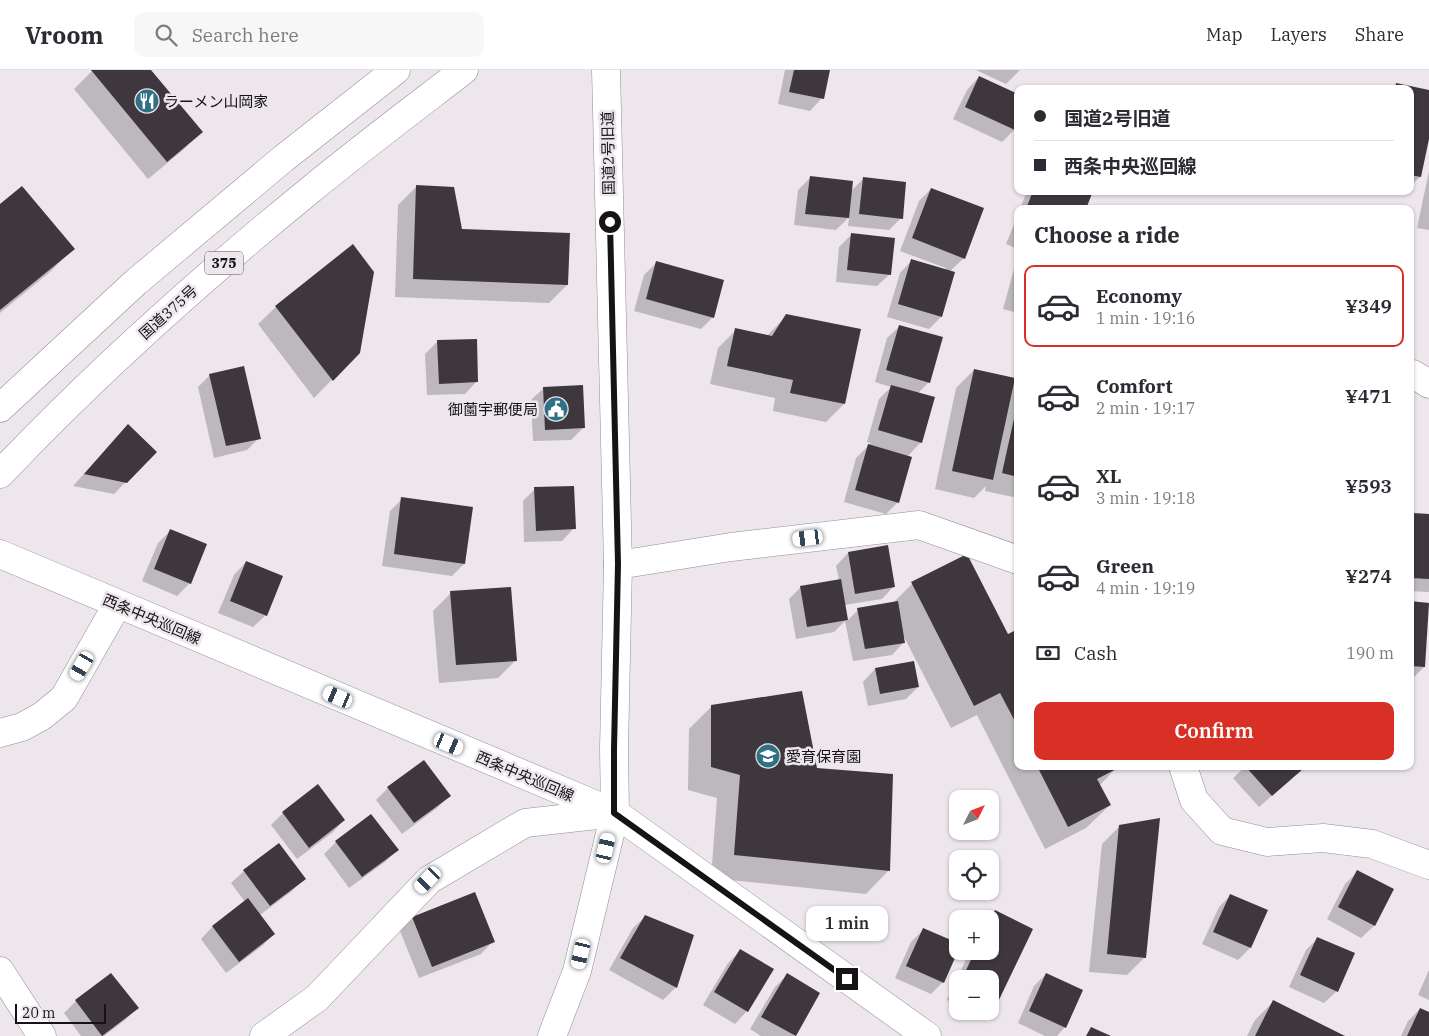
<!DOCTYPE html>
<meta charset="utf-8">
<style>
:root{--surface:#fff;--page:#f7f7f7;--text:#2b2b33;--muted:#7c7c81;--line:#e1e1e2;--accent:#d93025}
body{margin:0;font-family:"IBM Plex Serif","Noto Sans JP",serif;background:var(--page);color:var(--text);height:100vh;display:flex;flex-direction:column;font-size:19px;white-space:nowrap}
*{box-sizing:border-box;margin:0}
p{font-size:16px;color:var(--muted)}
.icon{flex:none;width:28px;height:28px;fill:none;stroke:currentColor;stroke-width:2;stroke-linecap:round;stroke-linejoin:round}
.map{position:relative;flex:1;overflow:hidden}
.drawer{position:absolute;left:1014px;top:135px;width:400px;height:565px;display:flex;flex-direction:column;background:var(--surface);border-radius:10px;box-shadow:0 1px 4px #0004}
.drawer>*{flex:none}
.guide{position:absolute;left:1014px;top:15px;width:400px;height:110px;border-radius:10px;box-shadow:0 1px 4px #0004;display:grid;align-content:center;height:110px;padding:0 20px;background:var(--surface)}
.needle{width:32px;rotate:48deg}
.controls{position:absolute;left:949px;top:720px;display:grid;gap:10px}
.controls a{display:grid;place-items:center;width:50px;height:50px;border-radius:10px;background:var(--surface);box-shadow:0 1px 4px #0004;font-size:25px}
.scale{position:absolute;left:15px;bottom:12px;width:91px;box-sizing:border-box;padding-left:5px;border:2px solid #151315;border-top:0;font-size:14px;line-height:18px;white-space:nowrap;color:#151315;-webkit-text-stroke:4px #ede6ed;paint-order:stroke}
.end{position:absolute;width:22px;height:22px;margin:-11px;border:6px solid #151315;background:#fff;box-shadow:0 0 0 2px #fff}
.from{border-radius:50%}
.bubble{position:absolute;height:35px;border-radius:10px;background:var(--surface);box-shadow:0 1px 4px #0004;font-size:16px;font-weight:600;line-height:35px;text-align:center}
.car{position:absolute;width:15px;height:30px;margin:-15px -8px;border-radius:6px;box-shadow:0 0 4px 1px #0007;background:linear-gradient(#fff 24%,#345 0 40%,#fff 0 76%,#345 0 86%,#fff 0)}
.guide b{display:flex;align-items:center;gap:18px;height:48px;font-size:19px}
.guide b+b{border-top:1px solid var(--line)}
.guide i{width:12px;height:12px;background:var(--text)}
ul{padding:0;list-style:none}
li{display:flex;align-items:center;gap:15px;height:82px;margin:0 10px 8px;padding:0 10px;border:2px solid transparent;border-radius:10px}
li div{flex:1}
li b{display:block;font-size:19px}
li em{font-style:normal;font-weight:600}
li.on{border-color:var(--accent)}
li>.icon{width:45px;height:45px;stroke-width:1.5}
h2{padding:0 20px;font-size:22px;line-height:60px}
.pay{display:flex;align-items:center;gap:12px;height:55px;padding:0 20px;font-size:19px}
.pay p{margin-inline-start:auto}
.primary-button{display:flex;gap:10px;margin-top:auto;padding:10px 20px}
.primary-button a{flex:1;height:58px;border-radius:10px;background:var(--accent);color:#fff;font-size:20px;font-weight:600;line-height:58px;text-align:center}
header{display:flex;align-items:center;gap:30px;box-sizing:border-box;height:70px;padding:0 25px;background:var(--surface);border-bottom:1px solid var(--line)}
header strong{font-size:24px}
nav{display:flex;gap:28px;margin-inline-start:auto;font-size:18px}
.search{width:350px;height:45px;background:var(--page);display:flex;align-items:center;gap:12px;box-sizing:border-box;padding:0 18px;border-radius:10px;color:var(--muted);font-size:19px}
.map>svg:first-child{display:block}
.shadow{fill:#0003}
.building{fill:#3e383e}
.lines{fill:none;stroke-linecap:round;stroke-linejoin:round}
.street-casing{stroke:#948d94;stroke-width:29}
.secondary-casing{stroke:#948d94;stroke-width:29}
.highway-casing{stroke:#948d94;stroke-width:29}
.street{stroke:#fff;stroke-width:28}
.secondary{stroke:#fff;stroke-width:28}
.highway{stroke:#fff;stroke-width:28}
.route{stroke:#151315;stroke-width:6}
.labels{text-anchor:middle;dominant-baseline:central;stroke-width:5;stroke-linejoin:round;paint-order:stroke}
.shield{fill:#ede6ed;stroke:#565256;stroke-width:1}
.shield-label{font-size:14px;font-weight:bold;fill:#151315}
.poi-label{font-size:15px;fill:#151315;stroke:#ede6ed;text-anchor:start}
.street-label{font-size:15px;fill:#151315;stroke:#ede6ed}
</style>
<header>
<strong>Vroom</strong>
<div class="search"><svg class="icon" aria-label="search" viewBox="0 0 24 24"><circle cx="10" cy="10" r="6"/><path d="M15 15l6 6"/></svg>Search here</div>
<nav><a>Map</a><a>Layers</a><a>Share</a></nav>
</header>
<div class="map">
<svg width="1429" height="966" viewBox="0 0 1429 966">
<rect width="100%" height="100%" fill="#ede6ed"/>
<path class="shadow" d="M93,0H149L201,62L183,80L148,109L74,19Z
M785,0H828L822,28L810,41L778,34Z
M976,0H1020L1006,14Z
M979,7L1018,52L1014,60L1002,72L953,49L967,20Z
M1397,15L1429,22V63L1420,107L1410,116V19H1393Z
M1429,101V160L1417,158Z
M810,108L851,121L864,108L901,148L889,160L848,156L849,147L836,160L794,155L798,120Z
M416,117L461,160L567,215L549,233L395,227L398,135Z
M931,119L964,188L950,201L941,247L929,259L887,247L900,203L912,190L945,200L946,198L900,181L919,131Z
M1027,121H1092L1085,139H1020Z
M1109,121H1123L1119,125Z
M0,136L73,179L50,202L0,243Z
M1018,145V179L1006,174Z
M852,164L890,204L877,216L836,212L839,177Z
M656,193L713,247L701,259L634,241L644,205Z
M1018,195V243L1003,239L1014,199Z
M276,237L359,282L314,328L258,254Z
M787,245L844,334L826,352L773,341L775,328L710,314L718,278L736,260L767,266Z
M900,256L929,312L917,324L921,372L907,387L898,432L886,444L844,432L856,388L871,373L867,372L879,329L891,317L875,312L887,268Z
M437,272L477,311L465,324L427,325L425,284Z
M974,300L1012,315L1018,309V428L985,421L986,416L974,428L935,419L956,318Z
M210,305L259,368L247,380L214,388L198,317Z
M544,318L583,358L571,370L533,371L531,330Z
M116,368L155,382L114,424L73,416Z
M535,419L574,458L562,471L524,472L523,431Z
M402,429L464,494L452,506L382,496L390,441Z
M1413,445L1429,446V522L1410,521V448Z
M170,461L190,513L177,526L142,511L158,473Z
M848,483L894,516L882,529L844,535L847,551L858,540L892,534L912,514L1007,566L1018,560V696H1118L1100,715L1110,735L1086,758L1045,779L977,645L951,658L903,565L904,572L892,585L853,591L845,551L834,562L796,569L789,529L801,517L839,510L836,496Z
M246,492L266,545L253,557L218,543L234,505Z
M451,523L516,590L498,608L439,613L433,541Z
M1410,533L1424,597L1412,609H1410Z
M875,599L918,617L906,629L868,636L863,612Z
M712,636L816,699L889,800L866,824L711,808L717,728L688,720L689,659Z
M1246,696L1302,699L1259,737L1233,708Z
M388,718L449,726L437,738L402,764L376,730Z
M283,743L344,750L332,763L297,789L271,755Z
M1120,756L1145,887L1127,905L1089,902L1102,774Z
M336,772L397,780L385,792L349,818L324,784Z
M278,775L304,809L292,821L260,845L274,864L262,876L226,903L201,869L213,856L245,832L231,813L244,801Z
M1357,802L1392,820L1374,856L1361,868L1327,849L1345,814Z
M1231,825L1266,841L1250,878L1238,890L1202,874L1219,837Z
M995,842L1032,860L995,936L990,941V909H958V935L947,930L970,881H990V849H988Z
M646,846L692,865L676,917L663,930L609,900L633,858Z
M413,848L493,871L481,884L419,908L400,861Z
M924,859L943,912L931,924L895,908L911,872Z
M1318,868L1337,921L1324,933L1289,917L1306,880Z
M740,881L747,941L735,954L703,935L728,893Z
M1429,900V930L1418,925Z
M1046,904L1065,957L1057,966H1045L1018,953L1034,916Z
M787,905L819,924L794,966H761L750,959L775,917Z
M76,931L137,938L125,950L104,966H81L64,943Z
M1273,932L1342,966H1247L1255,950Z
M1420,939L1429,943V966H1401L1408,951Z
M970,941H989L983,948Z"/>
<path class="building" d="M91,0H151L203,62L167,92Z
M794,0H830L824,29L789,22Z
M979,6L1018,24V55L1015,60L965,37Z
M1396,13L1429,20V69L1421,107L1410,105V19H1395Z
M810,106L853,111L849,148L805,144Z
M863,107L906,112L903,149L859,144Z
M416,115L454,117L462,159L570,163L568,215L413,209Z
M22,116L75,179L0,240V134Z
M931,118L984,138L965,189L912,168Z
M1033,121H1093L1086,139H1026Z
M851,163L895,168L891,205L847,200Z
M353,174L374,202L360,283L333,311L275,236Z
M911,189L955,202L942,247L898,234Z
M656,191L724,210L714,248L646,229Z
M786,244L861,259L845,334L790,323L793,310L727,296L735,258L772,266Z
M899,255L943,267L930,313L886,300Z
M477,269L478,312L439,314L437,270Z
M244,296L261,369L226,376L209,304Z
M974,299L1015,308L993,410L952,401Z
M583,315L585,358L545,360L543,317Z
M891,315L935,327L922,373L878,360Z
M1017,335H1018V407L1002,403Z
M128,354L157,382L127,413L84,404Z
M868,374L912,387L899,433L855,420Z
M574,416L576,459L536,461L534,417Z
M401,427L473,437L465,494L394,484Z
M1413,443L1429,444V509L1410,508Z
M170,459L207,474L191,514L154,499Z
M888,475L895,517L855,524L848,482Z
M967,484L1008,564L1018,559V657L1000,623L974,636L911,512Z
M246,491L283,506L267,546L230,531Z
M841,509L848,550L807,557L800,516Z
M511,517L517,591L456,595L450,521Z
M898,531L905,573L865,579L857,538Z
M1410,531L1429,533L1425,597L1410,596Z
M914,591L919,617L880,624L875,598Z
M802,621L817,698L893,704L890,801L734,785L740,705L711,697V635Z
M424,690L451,726L414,753L387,717Z
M1037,696H1122L1097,709L1111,735L1068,757Z
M1245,696H1301L1303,699L1272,726Z
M318,714L345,750L309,778L282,742Z
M371,744L399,780L362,807L335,771Z
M1160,748L1146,888L1107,884L1119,755Z
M279,773L306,809L270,836L243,800Z
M1357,800L1394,819L1375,856L1338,837Z
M475,822L495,872L432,897L412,847Z
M1230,824L1268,840L1251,878L1213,862Z
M248,828L275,864L239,892L212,856Z
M995,840L1033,859L996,936L990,933V909H962L975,881H990V850Z
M645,845L694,865L677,918L620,888Z
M923,858L958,873V881L944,913L906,896Z
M1317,867L1355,883L1338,922L1300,905Z
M740,879L774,899L748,942L714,922Z
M111,903L139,938L102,966L75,930Z
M787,903L820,923L796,966L761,947Z
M1046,903L1083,920L1066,958L1029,941Z
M1273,930L1345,966H1255Z
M1420,938L1429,942V966H1407Z
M1091,957L1111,966H1086Z"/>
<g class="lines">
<defs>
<path id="street" d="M1410,304H1413L1429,314
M618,495L731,477L919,455L1018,490
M0,663L22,657L42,646L64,628L117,535
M1183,696L1194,730L1222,761L1267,772L1323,768L1372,774L1429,795
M0,901L42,966
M264,966L317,928L429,810L525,753L615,743"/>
<path id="secondary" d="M0,484L615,743L927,966
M552,966L577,901L615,743L614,679L618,495L606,0"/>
<path id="highway" d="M0,338L136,212L284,88L396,0
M0,404C96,303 201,209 309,121C360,79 412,40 464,0"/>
</defs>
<use href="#street" class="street-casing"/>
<use href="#secondary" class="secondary-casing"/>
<use href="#highway" class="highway-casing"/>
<use href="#street" class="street"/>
<use href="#secondary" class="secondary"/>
<use href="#highway" class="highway"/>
</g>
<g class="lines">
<path class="route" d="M610,152L618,494L614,679V743L847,909"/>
</g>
<defs>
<symbol id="restaurant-disc" viewBox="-11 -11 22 22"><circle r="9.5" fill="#307084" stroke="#ede6ed"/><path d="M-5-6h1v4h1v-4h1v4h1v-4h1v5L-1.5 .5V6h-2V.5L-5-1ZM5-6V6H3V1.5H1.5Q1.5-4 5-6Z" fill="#fff"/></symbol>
<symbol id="civic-disc" viewBox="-11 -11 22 22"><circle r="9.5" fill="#307084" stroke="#ede6ed"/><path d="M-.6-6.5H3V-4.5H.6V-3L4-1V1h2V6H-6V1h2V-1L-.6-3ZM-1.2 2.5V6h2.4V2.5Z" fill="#fff"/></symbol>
<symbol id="school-disc" viewBox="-11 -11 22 22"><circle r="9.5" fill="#307084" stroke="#ede6ed"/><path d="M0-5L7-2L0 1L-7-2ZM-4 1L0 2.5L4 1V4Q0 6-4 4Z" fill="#fff"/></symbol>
</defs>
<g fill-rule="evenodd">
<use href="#restaurant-disc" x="133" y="17" width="28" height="28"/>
<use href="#civic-disc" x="542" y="325" width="28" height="28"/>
<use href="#school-disc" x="754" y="672" width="28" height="28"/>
</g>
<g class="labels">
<rect class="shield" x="205" y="181.5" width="38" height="23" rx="4"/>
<g class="shield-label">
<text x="224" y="193">375</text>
</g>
<g class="poi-label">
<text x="164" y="31">ラーメン山岡家</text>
<text x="538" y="339" text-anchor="end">御薗宇郵便局</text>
<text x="786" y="686">愛育保育園</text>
</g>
<g class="street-label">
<text transform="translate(608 83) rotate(-91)">国道2号旧道</text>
<text transform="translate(168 242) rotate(-42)">国道375号</text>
<text transform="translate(152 549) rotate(23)">西条中央巡回線</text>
<text transform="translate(525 706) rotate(23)">西条中央巡回線</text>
</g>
</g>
</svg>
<div class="controls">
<a><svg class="needle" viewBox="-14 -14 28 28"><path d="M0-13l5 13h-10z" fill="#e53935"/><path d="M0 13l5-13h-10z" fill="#7c7c81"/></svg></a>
<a><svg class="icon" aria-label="locate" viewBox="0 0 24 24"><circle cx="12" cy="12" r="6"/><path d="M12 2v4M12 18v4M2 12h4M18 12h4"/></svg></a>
<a>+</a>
<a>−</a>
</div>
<div class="scale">20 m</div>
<i class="end from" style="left:610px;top:152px"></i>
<i class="end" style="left:847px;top:909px"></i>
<div class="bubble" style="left:806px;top:836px;width:82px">1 min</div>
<i class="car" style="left:808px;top:468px;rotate:263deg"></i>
<i class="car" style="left:82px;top:596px;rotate:210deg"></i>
<i class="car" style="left:338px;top:627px;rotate:293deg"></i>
<i class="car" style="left:449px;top:674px;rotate:113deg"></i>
<i class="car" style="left:606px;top:778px;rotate:13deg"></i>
<i class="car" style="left:428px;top:810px;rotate:224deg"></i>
<i class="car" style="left:581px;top:884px;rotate:193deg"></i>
<div class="guide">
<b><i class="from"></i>国道2号旧道</b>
<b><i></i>西条中央巡回線</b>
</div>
<section class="drawer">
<h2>Choose a ride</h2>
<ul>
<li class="on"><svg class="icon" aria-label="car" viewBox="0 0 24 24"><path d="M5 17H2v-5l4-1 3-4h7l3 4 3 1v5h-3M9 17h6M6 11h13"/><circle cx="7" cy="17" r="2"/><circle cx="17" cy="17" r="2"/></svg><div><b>Economy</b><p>1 min · 19:16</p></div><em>¥349</em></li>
<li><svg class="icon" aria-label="car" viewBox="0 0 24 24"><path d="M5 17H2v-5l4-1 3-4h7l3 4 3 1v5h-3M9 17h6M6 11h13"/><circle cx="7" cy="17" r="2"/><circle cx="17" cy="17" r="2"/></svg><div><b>Comfort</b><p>2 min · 19:17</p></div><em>¥471</em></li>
<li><svg class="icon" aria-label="car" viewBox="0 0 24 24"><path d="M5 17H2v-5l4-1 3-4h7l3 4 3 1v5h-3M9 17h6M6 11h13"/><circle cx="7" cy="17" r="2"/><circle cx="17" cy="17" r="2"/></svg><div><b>XL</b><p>3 min · 19:18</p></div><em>¥593</em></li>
<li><svg class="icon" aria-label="car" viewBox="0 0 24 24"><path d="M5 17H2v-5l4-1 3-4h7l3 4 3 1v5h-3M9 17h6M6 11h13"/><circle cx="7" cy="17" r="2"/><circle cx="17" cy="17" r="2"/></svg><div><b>Green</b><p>4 min · 19:19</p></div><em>¥274</em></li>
</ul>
<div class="pay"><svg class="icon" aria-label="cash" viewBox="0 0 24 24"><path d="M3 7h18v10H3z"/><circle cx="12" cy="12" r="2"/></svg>Cash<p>190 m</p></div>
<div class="primary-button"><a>Confirm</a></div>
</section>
</div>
